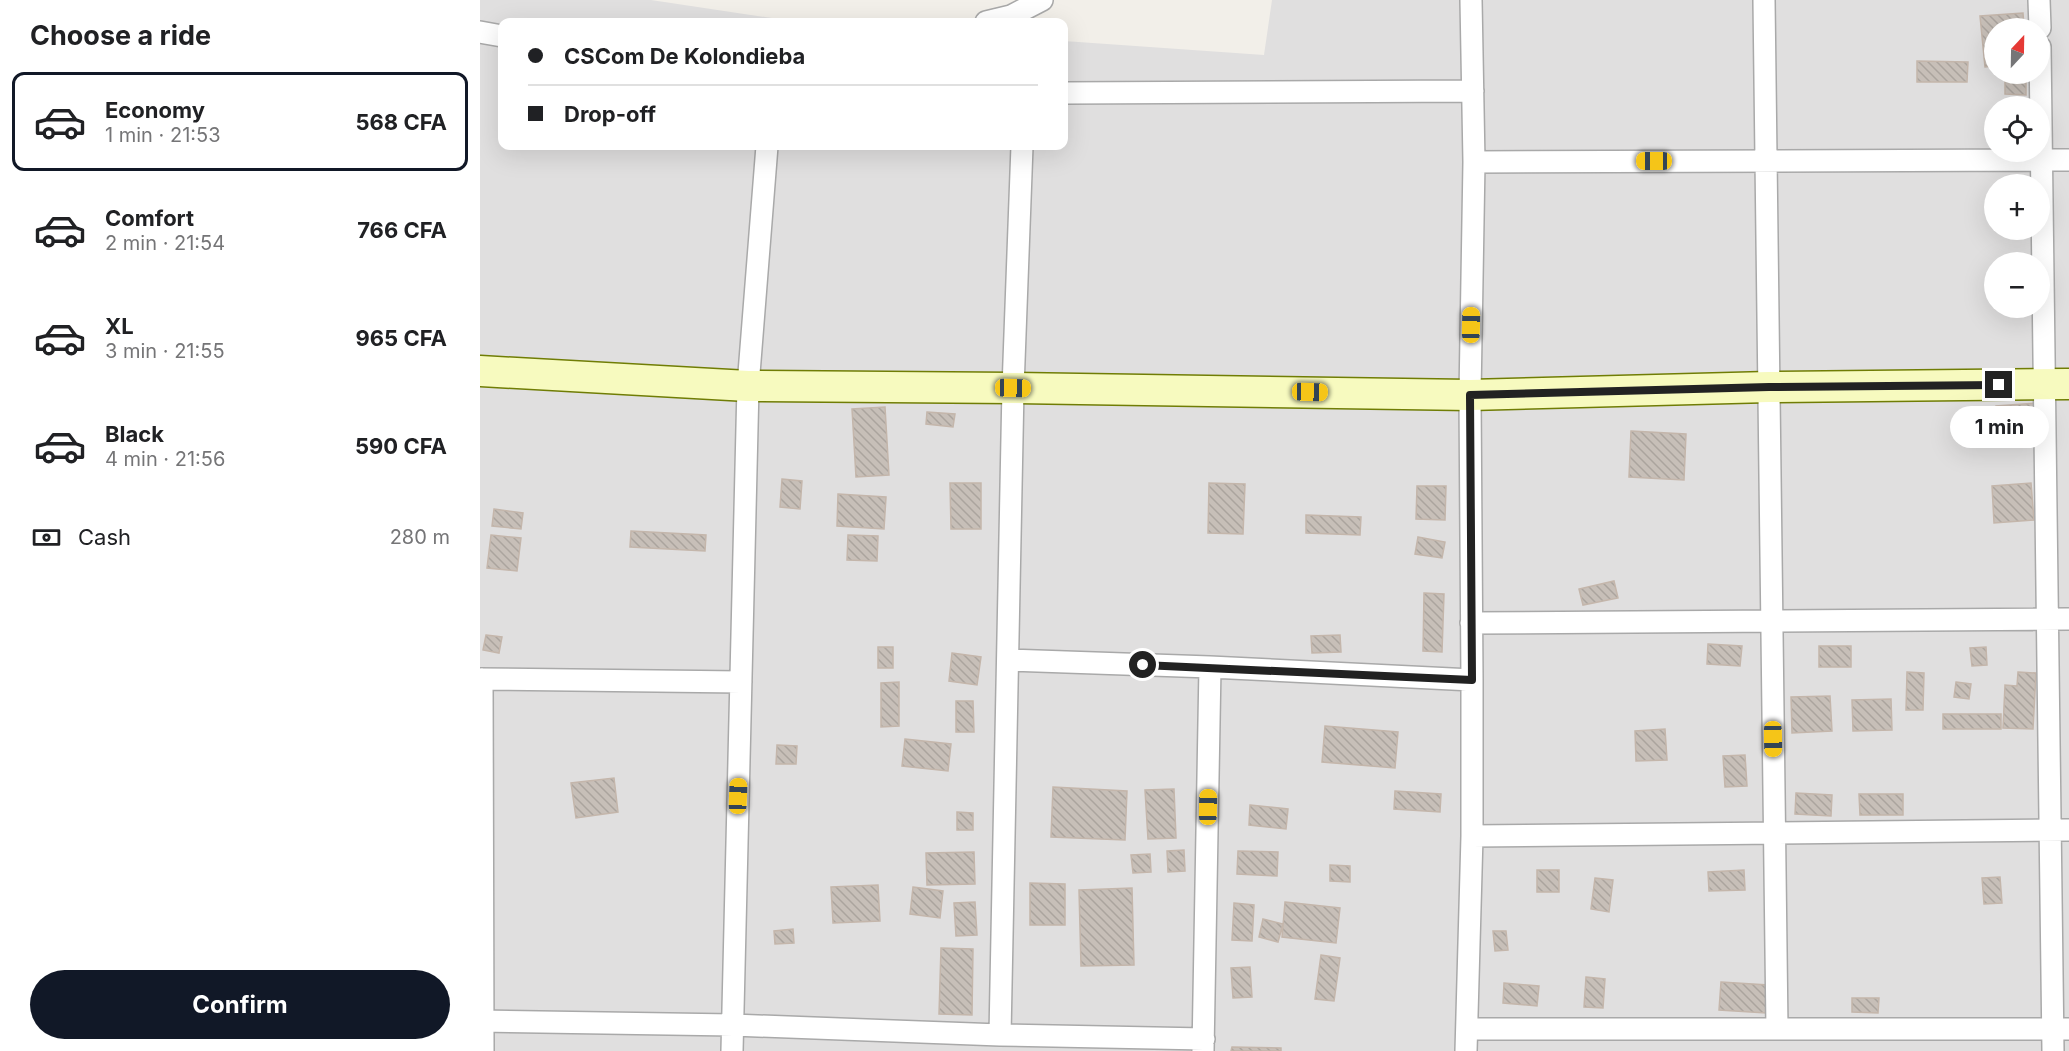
<!DOCTYPE html>
<meta charset="utf-8">
<style>
:root{--surface:#fff;--page:#f6f6f6;--text:#202124;--muted:#757577;--line:#e0e0e0;--accent:#111827}
body{margin:0;font-family:Inter,sans-serif;background:var(--page);color:var(--text);height:100vh;display:flex;flex-direction:column;font-size:22px;white-space:nowrap}
*{box-sizing:border-box;margin:0}
p{font-size:20px;color:var(--muted)}
.icon{flex:none;width:33px;height:33px;fill:none;stroke:currentColor;stroke-width:2;stroke-linecap:round;stroke-linejoin:round}
.map{position:relative;flex:1;overflow:hidden}
.panel{display:flex;flex-direction:column;background:var(--surface);width:480px}
.panel>*{flex:none}
.top-card{position:absolute;left:18px;top:18px;width:570px;height:132px;border-radius:12px;box-shadow:0 6px 24px #0002;display:grid;align-content:center;height:132px;padding:0 30px;background:var(--surface)}
.needle{width:39px;rotate:22deg}
.tools{position:absolute;left:1504px;top:18px;display:grid;gap:12px}
.tools a{display:grid;place-items:center;width:66px;height:66px;border-radius:50%;background:var(--surface);box-shadow:0 6px 24px #0002;font-size:30px}
.end{position:absolute;width:27px;height:27px;margin:-14px;border:8px solid #222;background:#fff;box-shadow:0 0 0 3px #fff}
.from{border-radius:50%}
.bubble{position:absolute;height:42px;border-radius:21px;background:var(--surface);box-shadow:0 6px 24px #0002;font-size:20px;font-weight:700;line-height:42px;text-align:center}
.car{position:absolute;width:18px;height:36px;margin:-18px -9px;border-radius:8px;box-shadow:0 0 4px 2px #0007;background:linear-gradient(#f5c518 24%,#345 0 40%,#f5c518 0 76%,#345 0 86%,#f5c518 0)}
.top-card b{display:flex;align-items:center;gap:21px;height:57px;font-size:22px}
.top-card b+b{border-top:2px solid var(--line)}
.top-card i{width:15px;height:15px;background:var(--text)}
ul{padding:0;list-style:none}
li{display:flex;align-items:center;gap:18px;height:99px;margin:0 12px 9px;padding:0 18px;border:3px solid transparent;border-radius:12px}
li div{flex:1}
li b{display:block;font-size:22px}
li em{font-style:normal;font-weight:700}
li.active{border-color:var(--accent)}
li>.icon{width:54px;height:54px;stroke-width:1.5}
h2{padding:0 30px;font-size:27px;line-height:72px}
.pay{display:flex;align-items:center;gap:15px;height:66px;padding:0 30px;font-size:22px}
.pay p{margin-inline-start:auto}
.cta{display:flex;gap:12px;margin-top:auto;padding:12px 30px}
.cta a{flex:1;height:69px;border-radius:36px;background:var(--accent);color:#fff;font-size:24px;font-weight:700;line-height:69px;text-align:center}
main{display:flex;flex:1;min-height:0}
.map>svg:first-child{display:block}
.residential{fill:#e0dfdf;fill-rule:evenodd}
.building{fill:url(#building-back-hatch);stroke:#c4b6ab;stroke-width:1.5}
.lines{fill:none;stroke-linecap:round;stroke-linejoin:round}
.street-casing{stroke:#a9a9a9;stroke-width:24}
.secondary-casing{stroke:#707d05;stroke-width:33}
.street{stroke:#fff;stroke-width:21}
.secondary{stroke:#f7fabf;stroke-width:30}
.route{stroke:#222;stroke-width:8}
</style>
<main>
<section class="panel">
<h2>Choose a ride</h2>
<ul>
<li class="active"><svg class="icon" aria-label="car" viewBox="0 0 24 24"><path d="M5 17H2v-5l4-1 3-4h7l3 4 3 1v5h-3M9 17h6M6 11h13"/><circle cx="7" cy="17" r="2"/><circle cx="17" cy="17" r="2"/></svg><div><b>Economy</b><p>1 min · 21:53</p></div><em>568 CFA</em></li>
<li><svg class="icon" aria-label="car" viewBox="0 0 24 24"><path d="M5 17H2v-5l4-1 3-4h7l3 4 3 1v5h-3M9 17h6M6 11h13"/><circle cx="7" cy="17" r="2"/><circle cx="17" cy="17" r="2"/></svg><div><b>Comfort</b><p>2 min · 21:54</p></div><em>766 CFA</em></li>
<li><svg class="icon" aria-label="car" viewBox="0 0 24 24"><path d="M5 17H2v-5l4-1 3-4h7l3 4 3 1v5h-3M9 17h6M6 11h13"/><circle cx="7" cy="17" r="2"/><circle cx="17" cy="17" r="2"/></svg><div><b>XL</b><p>3 min · 21:55</p></div><em>965 CFA</em></li>
<li><svg class="icon" aria-label="car" viewBox="0 0 24 24"><path d="M5 17H2v-5l4-1 3-4h7l3 4 3 1v5h-3M9 17h6M6 11h13"/><circle cx="7" cy="17" r="2"/><circle cx="17" cy="17" r="2"/></svg><div><b>Black</b><p>4 min · 21:56</p></div><em>590 CFA</em></li>
</ul>
<div class="pay"><svg class="icon" aria-label="cash" viewBox="0 0 24 24"><path d="M3 7h18v10H3z"/><circle cx="12" cy="12" r="2"/></svg>Cash<p>280 m</p></div>
<div class="cta"><a>Confirm</a></div>
</section>
<div class="map">
<svg width="1589" height="1051" viewBox="0 0 1589 1051">
<defs>
<pattern id="building-back-hatch" width="6" height="6" patternUnits="userSpaceOnUse" patternTransform="scale(1.5)"><rect width="6" height="6" fill="#c7bfb8"/><path d="M-1 5l2 2M0 0l6 6M5-1l2 2" fill="none" stroke="#aba49e"/></pattern>
</defs>
<rect width="100%" height="100%" fill="#f2efe9"/>
<path class="residential" d="M0,0H171L318,22H22V146H584V41L784,55L792,0H1589V1051H0ZM1515,28H1560V74H1515ZM1515,106H1560V152H1515ZM1515,184H1560V230H1515ZM1515,262H1560V308H1515Z"/>
<path class="building" d="M1543,13L1544,28H1515V66L1505,67L1500,16Z
M1437,61L1488,62L1487,82H1437Z
M1525,74H1546V95L1525,94Z
M1544,98L1545,106H1530L1529,99Z
M1556,403L1558,437L1518,439L1516,406Z
M405,407L409,475L376,477L372,409Z
M447,412L475,414L473,427L446,424Z
M1151,431L1206,434L1204,480L1149,477Z
M302,479L322,481L320,509L300,507Z
M470,483H501V529H471Z
M729,483L765,484L763,534L728,533Z
M1551,483L1554,520L1514,523L1512,486Z
M937,486H966L965,520L936,519Z
M358,494L406,497L404,529L357,526Z
M14,509L43,513L41,529L12,526Z
M826,515L881,517L880,535L826,533Z
M151,531L226,535L225,551L150,547Z
M11,535L41,538L37,571L7,568Z
M368,535L398,536L397,561L367,560Z
M938,537L965,542L962,558L935,554Z
M1134,581L1138,598L1103,605L1099,589Z
M944,593L964,594L962,652L943,651Z
M6,635L22,637L19,653L3,650Z
M860,635L861,652L832,653L831,636Z
M1228,644L1262,646L1260,666L1227,664Z
M1339,646H1371V667H1339Z
M398,647H413V668H398Z
M1506,647L1507,665L1492,666L1490,648Z
M472,653L501,657L497,685L469,681Z
M1427,672L1444,673L1443,710H1426Z
M1538,672L1556,673L1553,729L1523,728L1525,685L1537,686Z
M419,682V726L401,727V683Z
M1476,682L1491,684L1489,699L1474,697Z
M1350,696L1352,731L1312,733L1311,697Z
M1411,699L1412,730L1373,731L1372,700Z
M476,701H493L494,732H476Z
M1463,714H1521V729H1463Z
M845,726L918,732L915,768L842,762Z
M1185,729L1187,760L1156,761L1155,731Z
M425,739L471,744L468,771L422,766Z
M297,745L317,746L316,764H296Z
M1265,755L1267,786L1245,787L1243,756Z
M134,778L138,812L96,818L91,783Z
M573,787L647,791L645,840L571,837Z
M694,789L696,838L668,839L665,790Z
M915,791L961,794L960,812L914,809Z
M1316,793L1352,795L1351,816L1315,814Z
M1379,794H1423V815H1380Z
M770,805L808,809L806,829L769,825Z
M477,812L493,813V830H477Z
M704,850L705,871L688,872L687,851Z
M758,851L798,852L797,876L757,874Z
M494,852L495,884L447,885L446,853Z
M670,854L671,872L653,873L651,855Z
M850,865L870,866V882L850,881Z
M1057,870H1079V892H1057Z
M1264,870L1265,890L1229,891L1228,872Z
M1520,877L1522,903L1504,904L1502,878Z
M1115,878L1133,880L1129,912L1111,909Z
M550,883L585,884V925H550Z
M398,885L400,921L353,923L351,887Z
M433,887L463,891L460,918L430,914Z
M652,888L654,965L601,966L599,890Z
M495,902L497,935L476,936L474,903Z
M805,902L860,908L856,943L802,937Z
M754,903L774,905L772,941L752,940Z
M783,919L803,924L798,942L779,937Z
M313,929L314,943L295,944L294,931Z
M1013,931H1026L1028,950L1015,951Z
M461,948L493,949L492,1015L459,1014Z
M841,955L860,958L854,1001L835,999Z
M770,967L772,997L753,998L751,968Z
M1106,977L1125,979L1123,1008L1104,1007Z
M1241,982L1288,985L1286,1013L1239,1010Z
M1024,983L1059,986L1057,1006L1023,1003Z
M1372,998H1399L1398,1013L1372,1012Z
M752,1047L801,1048V1051H751Z"/>
<g class="lines">
<defs>
<path id="street" d="M1284,0L1297,1029
M1559,0L1560,28
M506,22L531,16L562,0
M0,32L22,36
M1560,47L1573,1051
M584,93L993,91
M994,162L1589,160
M991,623L1589,619
M528,660L730,667L992,680
M0,679L261,682
M2,679L3,1051
M992,836L1589,830
M0,1021L253,1025L520,1035L724,1039
M987,1029H1589
M520,1035L533,388L542,146
M252,1051L268,386L287,146
M723,1051L730,667
M986,1051L992,836V680L990,395L994,162L991,0"/>
<path id="secondary" d="M0,371L268,386L533,388L990,395L1289,387L1589,384"/>
</defs>
<use href="#street" class="street-casing"/>
<use href="#secondary" class="secondary-casing"/>
<use href="#street" class="street"/>
<use href="#secondary" class="secondary"/>
</g>
<g class="lines">
<path class="route" d="M663,665L992,680L990,395L1289,387L1519,385"/>
</g>
</svg>
<div class="tools">
<a><svg class="needle" viewBox="-14 -14 28 28"><path d="M0-13l5 13h-10z" fill="#e53935"/><path d="M0 13l5-13h-10z" fill="#757577"/></svg></a>
<a><svg class="icon" aria-label="locate" viewBox="0 0 24 24"><circle cx="12" cy="12" r="6"/><path d="M12 2v4M12 18v4M2 12h4M18 12h4"/></svg></a>
<a>+</a>
<a>−</a>
</div>
<i class="end from" style="left:663px;top:665px"></i>
<i class="end" style="left:1519px;top:385px"></i>
<div class="bubble" style="left:1470px;top:406px;width:99px">1 min</div>
<i class="car" style="left:1174px;top:161px;rotate:270deg"></i>
<i class="car" style="left:991px;top:325px;rotate:1deg"></i>
<i class="car" style="left:533px;top:388px;rotate:91deg"></i>
<i class="car" style="left:830px;top:392px;rotate:91deg"></i>
<i class="car" style="left:1293px;top:739px;rotate:179deg"></i>
<i class="car" style="left:258px;top:796px;rotate:2deg"></i>
<i class="car" style="left:728px;top:807px;rotate:1deg"></i>
<div class="top-card">
<b><i class="from"></i>CSCom De Kolondieba</b>
<b><i></i>Drop-off</b>
</div>
</div>
</main>
